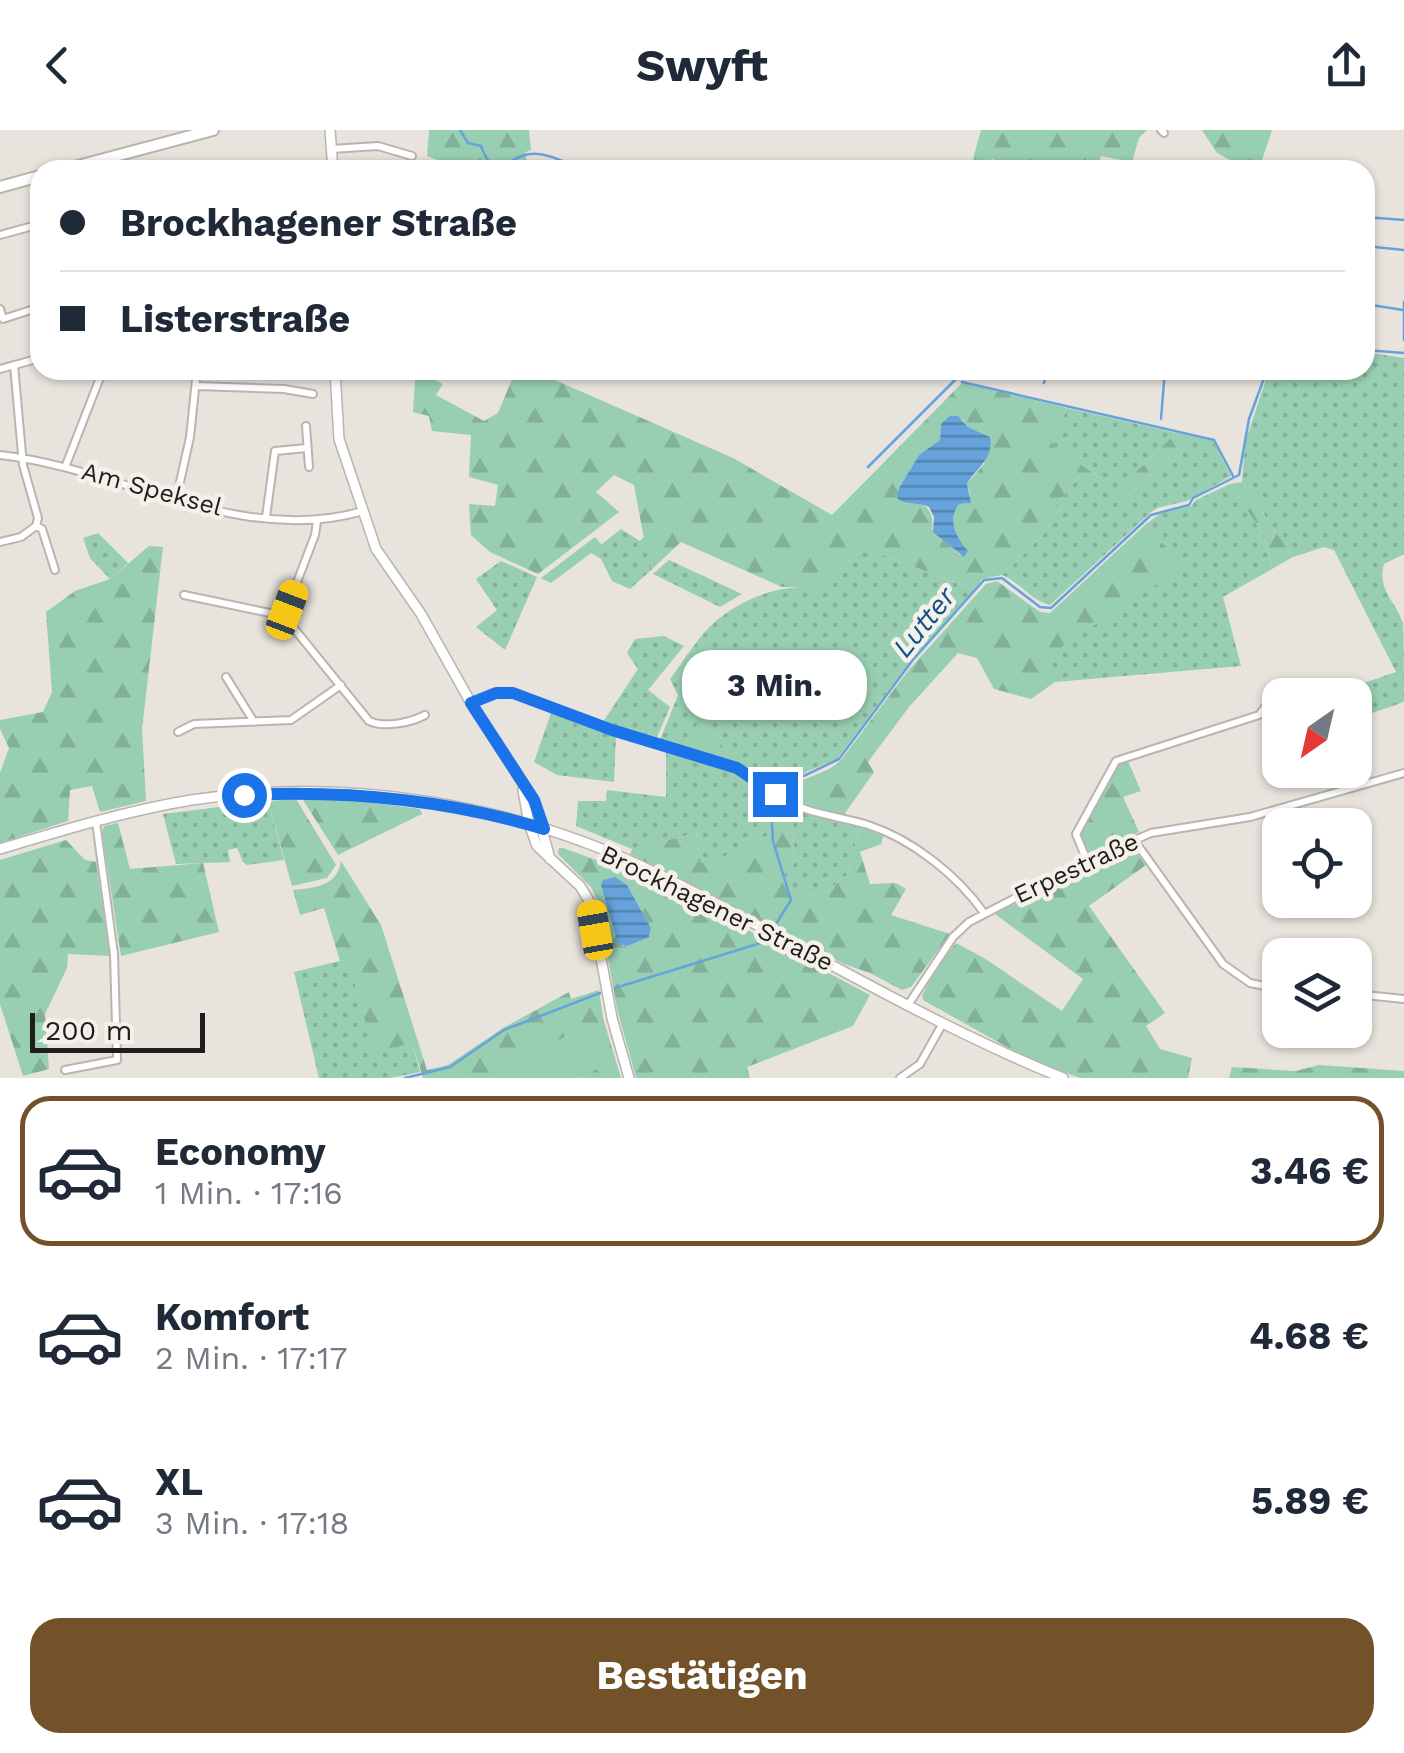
<!DOCTYPE html>
<html lang="de">
<meta charset="utf-8">
<style>
:root{--surface:#fff;--page:#f6f6f7;--text:#1f2937;--muted:#747a83;--line:#e0e1e3;--accent:#735229}
body{margin:0;font-family:"Work Sans",sans-serif;background:var(--page);color:var(--text);height:100vh;display:flex;flex-direction:column;font-size:38px;white-space:nowrap}
*{box-sizing:border-box;margin:0}
p{font-size:32px;color:var(--muted)}
.icon{flex:none;width:55px;height:55px;fill:none;stroke:currentColor;stroke-width:2;stroke-linecap:round;stroke-linejoin:round}
.map{position:relative;height:948px;overflow:hidden}
.panel{display:flex;flex-direction:column;background:var(--surface);flex:1}
.panel>*{flex:none}
.hud{position:absolute;left:30px;top:30px;width:1345px;height:220px;border-radius:30px;box-shadow:0 2px 8px #0004;display:grid;align-content:center;height:220px;padding:0 30px;background:var(--surface)}
.needle{width:65px;rotate:214deg}
.fabs{position:absolute;left:1262px;top:548px;display:grid;gap:20px}
.fabs a{display:grid;place-items:center;width:110px;height:110px;border-radius:20px;background:var(--surface);box-shadow:0 2px 8px #0004;font-size:50px}
.scale{position:absolute;left:30px;bottom:25px;width:175px;box-sizing:border-box;padding-left:10px;border:5px solid #1f1e1b;border-top:0;font-size:28px;line-height:35px;white-space:nowrap;color:#1f1e1b;-webkit-text-stroke:8px #f5f0e9;paint-order:stroke}
.end{position:absolute;width:45px;height:45px;margin:-22px;border:12px solid #1a73e8;background:#fff;box-shadow:0 0 0 5px #fff}
.from{border-radius:50%}
.bubble{position:absolute;height:70px;border-radius:30px;background:var(--surface);box-shadow:0 2px 8px #0004;font-size:32px;font-weight:700;line-height:70px;text-align:center}
.car{position:absolute;width:30px;height:60px;margin:-30px -15px;border-radius:12px;box-shadow:0 0 8px 2px #0007;background:linear-gradient(#f5c518 24%,#345 0 40%,#f5c518 0 76%,#345 0 86%,#f5c518 0)}
.hud b{display:flex;align-items:center;gap:35px;height:95px;font-size:38px}
.hud b+b{border-top:2px solid var(--line)}
.hud i{width:25px;height:25px;background:var(--text)}
ul{padding:18px 0 0;list-style:none}
li{display:flex;align-items:center;gap:30px;height:150px;margin:0 20px 15px;padding:0 10px;border:5px solid transparent;border-radius:30px}
li div{flex:1}
li b{display:block;font-size:38px}
li em{font-style:normal;font-weight:700}
li.selected{border-color:var(--accent)}
li>.icon{width:90px;height:90px;stroke-width:1.5}
.button{display:flex;gap:20px;margin-top:auto;padding:20px 30px}
.button a{flex:1;height:115px;border-radius:30px;background:var(--accent);color:#fff;font-size:40px;font-weight:700;line-height:115px;text-align:center}
header{display:flex;justify-content:space-between;align-items:center;height:130px;padding:0 30px;background:var(--surface);font-size:45px;font-weight:700}
.map>svg:first-child{display:block}
.grass{fill:url(#grass-dots)}
.forest{fill:url(#forest-firs);fill-rule:evenodd}
.garden{fill:#98ceb1}
.water{fill:url(#water-rules)}
.lines{fill:none;stroke-linecap:round;stroke-linejoin:round}
.stream{stroke:#66a3db;stroke-width:2.5}
.street-casing{stroke:#b9b5ae;stroke-width:10}
.secondary-casing{stroke:#b9b5ae;stroke-width:12}
.primary-casing{stroke:#b9b5ae;stroke-width:14}
.street{stroke:#fff;stroke-width:6}
.secondary{stroke:#fff;stroke-width:9}
.primary{stroke:#fff;stroke-width:10}
.route{stroke:#1a73e8;stroke-width:12}
.labels{text-anchor:middle;dominant-baseline:central;stroke-width:9;stroke-linejoin:round;paint-order:stroke}
.street-label{font-size:25px;fill:#1f1e1b;stroke:#f5f0e9}
.water-label{font-size:28px;font-style:italic;fill:#0e5387;stroke:#f5f0e9}
</style>
<header><svg class="icon" aria-label="back" viewBox="0 0 24 24"><path d="M15 5l-7 7 7 7"/></svg>Swyft<svg class="icon" aria-label="share" viewBox="0 0 24 24"><path d="M12 15V3M7 8l5-5 5 5M5 13v7h14v-7"/></svg></header>
<div class="map">
<svg width="1404" height="948" viewBox="0 0 1404 948">
<defs>
<pattern id="grass-dots" width="8" height="8" patternUnits="userSpaceOnUse" patternTransform="scale(2.5)"><rect width="8" height="8" fill="#98ceb1"/><path d="M2 2h.1M6 6h.1" fill="none" stroke="#83b098" stroke-width="1.8" stroke-linecap="round"/></pattern>
<pattern id="forest-firs" width="22" height="20" patternUnits="userSpaceOnUse" patternTransform="scale(2.5)"><rect width="22" height="20" fill="#98ceb1"/><path d="M5 1l3.5 6h-7zM16 11l3.5 6h-7z" fill="#83b098"/></pattern>
<pattern id="water-rules" width="6" height="5" patternUnits="userSpaceOnUse" patternTransform="scale(2.5)"><rect width="6" height="5" fill="#66a3db"/><path d="M0 2.5h6" fill="none" stroke="#5384b1"/></pattern>
</defs>
<rect width="100%" height="100%" fill="#e8e3dc"/>
<path class="grass" d="M1365,222L1404,228V424L1384,434C1377,460 1395,470 1403,493C1404,511 1404,554 1404,572L1358,588L1355,565H1351L1349,558L1396,542L1334,420L1324,417L1293,427L1242,352L1245,313L1269,240H1365Z
M1067,278L1176,303L1117,360L1126,368L1192,306L1213,311L1231,346L1187,371L1157,378L1150,383L1050,475C1031,471 1020,452 1002,445L1049,399L1047,387L1076,350L1100,348L1052,314Z
M1230,354L1265,407L1272,439L1223,467L1241,536L1055,552L1039,531L1182,437L1146,394L1160,384L1191,376L1196,370Z
M621,399L640,411L644,407L650,441L630,459L612,451L601,429L591,423Z
M98,403L128,433L110,449L90,428L83,408Z
M865,418L975,460L903,541L837,629L808,641L777,661L737,633L699,592L684,617L660,610L678,565L670,549C685,530 701,501 721,487C750,465 782,455 818,457Z
M669,430L742,464L720,477L653,444Z
M501,431L537,447L505,520L476,497L497,480L476,449Z
M664,506L684,516L648,560L670,577L657,607L603,592L638,539L627,523L635,509Z
M551,583L616,605L614,652L557,645L534,632Z
M666,620C712,633 735,636 773,667L769,676V705L722,729L701,734L696,703L632,719L576,696L578,671H606L607,660L666,667Z
M778,670L860,697L847,745L821,766L789,759L783,739L794,735L793,697L774,681Z
M268,671L284,730L247,735L243,732L237,718L228,720L230,732L176,734L163,684Z
M348,829L374,922L412,913L420,942L390,948H319L294,842Z"/>
<path class="forest" d="M429,0H529L531,20L526,22L527,40C486,40 465,42 427,26Z
M981,0H1147L1139,8L1132,32L1101,26L1097,40H996L994,29L980,32L973,29Z
M1202,0H1272L1259,39L1248,40L1217,23Z
M382,240L400,245L402,240H416L443,254L436,265L484,291L498,283L516,240H532L733,328L832,385L962,253L1067,278L1052,314L1100,348L1089,358L1076,350L1047,387L1049,399L1002,445L982,449L975,460L865,418L818,457H782L681,412L650,441L634,355L614,345L596,362L619,382L538,444L490,422L471,405L469,374L495,376L498,355L469,347L471,305L432,301L429,286L413,282L415,250H379ZM962,289L968,297L990,307L984,334L967,354L970,364L966,374H959C947,390 956,407 968,421L960,425L932,399C936,375 916,371 899,358L919,325L940,310L941,294Z
M1176,303L1192,306L1126,368L1117,360Z
M1242,352L1293,427L1272,439L1265,407L1230,354Z
M1146,394L1183,437L1040,531L1055,552L1031,569L994,559L977,528L958,523L909,577L868,632L874,642L843,686L807,677L780,665C796,647 824,647 841,630L907,542L986,454L997,451L1040,482L1050,483Z
M595,407L602,415L551,453L541,448Z
M149,416L163,417L142,599L146,671L100,682L92,656L70,660L68,691L0,713V643L9,618L0,599V590L43,582L52,562L46,482L75,461L110,449Z
M699,591L737,633L684,617Z
M1127,629L1141,661L1123,667L1139,702L1087,725L1079,705L1082,697L1119,632Z
M296,669L336,735L327,748L292,756L268,671Z
M345,669L420,679L422,684L338,725L303,670Z
M769,676L793,697L794,735L783,739L789,759L821,766L847,745L860,697L884,705L881,714L860,722L870,754L896,753L906,759L891,785L950,804L911,857L902,860L870,843L844,834L630,724L632,719L696,703L701,733C725,728 747,716 769,705Z
M118,693L130,739L203,733L219,802L121,826L102,702L104,696Z
M66,710L85,730L96,732L110,826L68,824L67,838L45,884L49,939L23,946L0,874V730Z
M1131,716L1146,735L1089,776L1165,883L1146,896L1160,919L1192,928L1188,948H1080L1030,930L923,870L922,866L936,838L956,813L984,828L1062,881L1083,849L995,784Z
M563,718L657,752L870,865L853,896L747,937L750,948H636L617,879L598,772L591,757L558,724L559,718ZM627,755L651,798L649,807L622,816Z
M341,731L381,795L427,940L448,935L503,898L569,862L571,869L599,860L603,888L621,948H579L612,931L514,932L522,948H423L412,913L374,923L348,830L340,831L324,778L300,785L293,760C314,758 338,756 341,731Z
M1319,935L1404,941V948H1229L1232,937L1296,941Z"/>
<path class="garden" d="M593,892L613,931L579,948H522L514,933Z"/>
<path class="water" d="M950,286H958L968,297L990,307C994,329 977,337 967,354L971,373L959,374C947,390 956,407 968,421L964,427L933,402L934,387L929,377C918,371 906,376 897,368L899,358L919,325L940,310L941,294Z
M615,747L627,755L651,798L649,807L627,816L618,814L601,755L603,750Z"/>
<g class="lines">
<path class="stream" d="M460,0L468,13L481,16C485,26 489,36 501,39C533,11 551,28 586,40
M1365,87L1404,90
M1365,116L1404,120
M1404,172V210
M1365,174L1403,180
M1365,220L1404,223
M962,252L1214,310L1233,346
M1044,253L1047,240
M1161,289L1165,240
M868,337L965,240
M776,794L791,770L773,711L771,678L774,670L785,655L839,629L912,531L984,450L1002,448L1040,477L1051,478L1151,385L1189,375L1193,368L1239,345L1249,289L1267,240
M615,858L764,812
M405,948L450,937L504,900L600,863"/>
<defs>
<path id="street" d="M1161,0L1164,3
M331,19L378,16L412,26
M0,105L40,94
M0,179L3,189L40,177
M14,235L23,335L38,388L36,396L42,399L55,440
M0,239L40,228
M196,256L284,259L313,264
M306,296L309,337
M0,325C119,338 241,417 363,381
M66,335L103,240
M176,370L190,307L197,240
M266,387L275,321L307,318
M0,412L21,407L36,396
M184,465L284,486
M284,486L369,591C384,598 410,593 425,585
M284,486L315,405L317,391
M226,547L254,592
M471,573L496,563H513L613,600L737,638L775,663
M178,602L194,594L291,590L341,555
M780,667C805,684 839,686 868,695C912,709 958,746 984,783
M1134,710L1223,834L1250,853L1280,859
M1087,731L1076,704L1116,631L1259,585L1265,577
M1355,864L1404,869
M908,875L953,807L969,792L1087,731L1151,703L1250,687L1404,643
M65,940L117,930L114,824L96,692
M900,948L920,934L943,893"/>
<path id="secondary" d="M330,0L333,40
M335,240L339,309L376,419L421,484L471,573L534,670L550,729
M523,660L529,694L537,716L580,756L591,774L612,888L629,948
M0,719C63,700 126,681 191,670C347,646 515,674 656,743C793,810 922,891 1063,948"/>
<path id="primary" d="M63,40L213,0
M0,57L40,46"/>
</defs>
<use href="#street" class="street-casing"/>
<use href="#secondary" class="secondary-casing"/>
<use href="#primary" class="primary-casing"/>
<use href="#street" class="street"/>
<use href="#secondary" class="secondary"/>
<use href="#primary" class="primary"/>
</g>
<g class="lines">
<path class="route" d="M244,665C346,660 445,669 544,699L534,670L471,573L496,563H513L612,600L737,638L775,664"/>
</g>
<g class="labels">
<g class="street-label">
<text transform="translate(152 359) rotate(15)">Am Speksel</text>
<text transform="translate(1076 738) rotate(-25)">Erpestraße</text>
<text transform="translate(717 778) rotate(26)">Brockhagener Straße</text>
</g>
<g class="water-label">
<text transform="translate(924 492) rotate(-51)">Lutter</text>
</g>
</g>
</svg>
<div class="fabs">
<a><svg class="needle" viewBox="-14 -14 28 28"><path d="M0-13l5 13h-10z" fill="#e53935"/><path d="M0 13l5-13h-10z" fill="#747a83"/></svg></a>
<a><svg class="icon" aria-label="locate" viewBox="0 0 24 24"><circle cx="12" cy="12" r="6"/><path d="M12 2v4M12 18v4M2 12h4M18 12h4"/></svg></a>
<a><svg class="icon" aria-label="layers" viewBox="0 0 24 24"><path d="M12 4l9 5-9 5-9-5zM3 14l9 5 9-5"/></svg></a>
</div>
<div class="scale">200 m</div>
<i class="end from" style="left:244px;top:665px"></i>
<i class="end" style="left:775px;top:664px"></i>
<div class="bubble" style="left:682px;top:520px;width:185px">3 Min.</div>
<i class="car" style="left:287px;top:480px;rotate:21deg"></i>
<i class="car" style="left:595px;top:800px;rotate:350deg"></i>
<div class="hud">
<b><i class="from"></i>Brockhagener Straße</b>
<b><i></i>Listerstraße</b>
</div>
</div>
<section class="panel">
<ul>
<li class="selected"><svg class="icon" aria-label="car" viewBox="0 0 24 24"><path d="M5 17H2v-5l4-1 3-4h7l3 4 3 1v5h-3M9 17h6M6 11h13"/><circle cx="7" cy="17" r="2"/><circle cx="17" cy="17" r="2"/></svg><div><b>Economy</b><p>1 Min. · 17:16</p></div><em>3.46 €</em></li>
<li><svg class="icon" aria-label="car" viewBox="0 0 24 24"><path d="M5 17H2v-5l4-1 3-4h7l3 4 3 1v5h-3M9 17h6M6 11h13"/><circle cx="7" cy="17" r="2"/><circle cx="17" cy="17" r="2"/></svg><div><b>Komfort</b><p>2 Min. · 17:17</p></div><em>4.68 €</em></li>
<li><svg class="icon" aria-label="car" viewBox="0 0 24 24"><path d="M5 17H2v-5l4-1 3-4h7l3 4 3 1v5h-3M9 17h6M6 11h13"/><circle cx="7" cy="17" r="2"/><circle cx="17" cy="17" r="2"/></svg><div><b>XL</b><p>3 Min. · 17:18</p></div><em>5.89 €</em></li>
</ul>
<div class="button"><a>Bestätigen</a></div>
</section>
